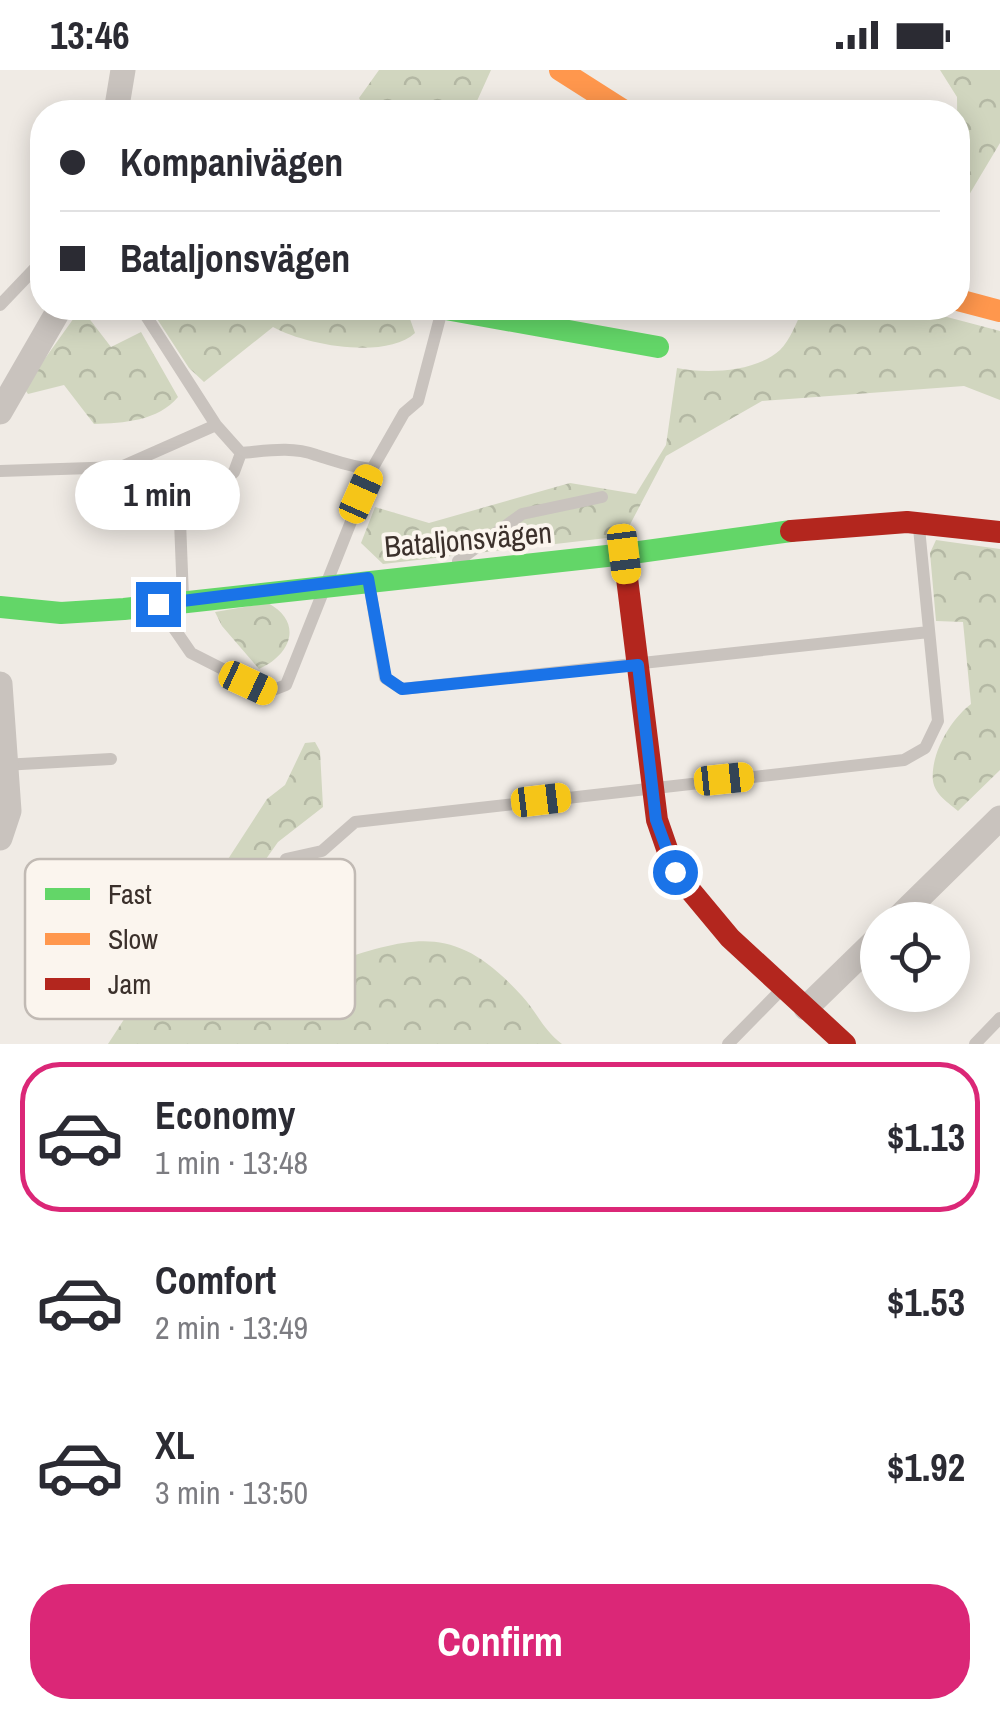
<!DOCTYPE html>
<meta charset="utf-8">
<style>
:root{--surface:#fff;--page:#f7f7f7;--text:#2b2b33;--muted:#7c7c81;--line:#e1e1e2;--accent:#db2777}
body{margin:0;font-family:"Archivo Narrow",sans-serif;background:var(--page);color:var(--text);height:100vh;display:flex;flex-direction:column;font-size:38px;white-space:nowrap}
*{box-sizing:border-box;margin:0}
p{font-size:32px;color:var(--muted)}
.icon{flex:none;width:55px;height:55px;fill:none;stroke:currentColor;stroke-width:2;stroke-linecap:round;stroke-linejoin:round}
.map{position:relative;height:974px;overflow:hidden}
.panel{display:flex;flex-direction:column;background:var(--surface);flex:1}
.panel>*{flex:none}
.hud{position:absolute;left:30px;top:30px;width:940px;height:220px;border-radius:40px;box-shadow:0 5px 25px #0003;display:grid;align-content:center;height:220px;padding:0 30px;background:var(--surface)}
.controls{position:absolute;left:860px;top:832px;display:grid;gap:20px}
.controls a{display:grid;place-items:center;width:110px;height:110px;border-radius:50%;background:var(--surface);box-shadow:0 5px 25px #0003;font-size:50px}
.end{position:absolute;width:45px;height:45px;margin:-22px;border:12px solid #1a73e8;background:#fff;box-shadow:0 0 0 5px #fff}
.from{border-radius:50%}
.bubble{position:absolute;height:70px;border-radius:35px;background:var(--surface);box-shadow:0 5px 25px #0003;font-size:32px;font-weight:700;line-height:70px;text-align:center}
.car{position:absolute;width:30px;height:60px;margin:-30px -15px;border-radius:12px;box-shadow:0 0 8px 2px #0007;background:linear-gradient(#f5c518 24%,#345 0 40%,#f5c518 0 76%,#345 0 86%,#f5c518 0)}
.hud b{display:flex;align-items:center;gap:35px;height:95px;font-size:38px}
.hud b+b{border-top:2px solid var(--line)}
.hud i{width:25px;height:25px;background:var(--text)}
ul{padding:18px 0 0;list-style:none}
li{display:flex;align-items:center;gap:30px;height:150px;margin:0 20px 15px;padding:0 10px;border:5px solid transparent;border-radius:40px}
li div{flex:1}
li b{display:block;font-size:38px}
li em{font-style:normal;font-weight:700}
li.current{border-color:var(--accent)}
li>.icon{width:90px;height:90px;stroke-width:1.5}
.cta{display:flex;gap:20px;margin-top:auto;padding:20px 30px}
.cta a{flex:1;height:115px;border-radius:40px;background:var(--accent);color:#fff;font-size:40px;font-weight:700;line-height:115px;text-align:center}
.status{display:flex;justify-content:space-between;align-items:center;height:70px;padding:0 50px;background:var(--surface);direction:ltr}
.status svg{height:28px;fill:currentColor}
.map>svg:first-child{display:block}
.forest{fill:url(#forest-crowns)}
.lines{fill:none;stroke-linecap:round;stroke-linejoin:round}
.lane{stroke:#c9c3be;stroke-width:12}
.street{stroke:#c9c3be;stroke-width:25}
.fast{stroke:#63d668;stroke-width:22}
.slow{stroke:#ff974d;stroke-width:22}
.jam{stroke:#b3261e;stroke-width:22}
.route{stroke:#1a73e8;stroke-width:12}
.labels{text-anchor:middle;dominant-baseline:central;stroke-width:8;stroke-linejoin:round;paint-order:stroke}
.street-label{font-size:30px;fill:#3b302b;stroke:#fbf5ee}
.key{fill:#fbf5ee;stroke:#c1bab4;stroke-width:2.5}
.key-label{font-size:28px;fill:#3b302b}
</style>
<div class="status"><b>13:46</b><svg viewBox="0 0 49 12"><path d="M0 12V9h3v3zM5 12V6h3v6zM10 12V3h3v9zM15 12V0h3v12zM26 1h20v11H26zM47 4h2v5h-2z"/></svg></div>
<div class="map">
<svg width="1000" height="974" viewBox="0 0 1000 974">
<defs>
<pattern id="forest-crowns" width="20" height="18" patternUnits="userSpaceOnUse" patternTransform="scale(2.5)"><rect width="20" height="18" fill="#d1d6bf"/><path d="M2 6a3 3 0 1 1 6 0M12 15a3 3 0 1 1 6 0" fill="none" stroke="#b4b8a4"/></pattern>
</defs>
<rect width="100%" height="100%" fill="#f0ebe5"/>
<path class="forest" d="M379,0H491L472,42H366L359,28Z
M940,0H1000V73L969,125L958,122L957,27Z
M81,238L111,277L141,262L178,327C158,351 124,353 94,354L64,315L28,324L24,318Z
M150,238H354L410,249L415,263C386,290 305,275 273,257L204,312L189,298Z
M804,238H913L1000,261V330L964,316L762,331L666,386L624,466L383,494L361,473L375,437L429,453L570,413L636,424L666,375L677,298C707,304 756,302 780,280C790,271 797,250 804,238Z
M936,470L1000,479V700L958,741C949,733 935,725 933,711C930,684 951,649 971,634L963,552L936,551L930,483Z
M268,533C303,552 292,584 259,599L222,556L215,542Z
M315,672L320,681L323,737L278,772L249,813L256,850L330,893C414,866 455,852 522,926C537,942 543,960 562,974H108L267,729L285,715L305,673Z"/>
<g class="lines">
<path class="lane" d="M0,235L42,191
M141,238L216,355L241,383C266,381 291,376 316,385C336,391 350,397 372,399
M0,401L121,397L216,355
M458,491L522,444L602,427
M369,513L385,608L402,619L929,562
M183,528L180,451L234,402L241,383
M160,538L191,583L268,622L286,615L372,399L404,343L418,331L442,240
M3,695L111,689
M286,789L322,781L355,752L904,690L925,678L938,651L919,458
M728,974L781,920
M975,974L1000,948"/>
<path class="street" d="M116,42L123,0
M0,342L60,238
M0,614L9,741L0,768
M896,850L1000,748
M806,938L878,868"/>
<path class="fast" d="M440,238L658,277
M0,537L61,543L124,539L625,484L791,461"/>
<path class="slow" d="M560,0L626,42
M958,230L1000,241"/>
<path class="jam" d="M791,461L907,452L1000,462
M624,484L657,750L675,802L730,868L845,974"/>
</g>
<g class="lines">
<path class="route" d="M158,534L368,508L386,608L402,619L638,595L656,750L675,802"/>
</g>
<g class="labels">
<g class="street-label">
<text transform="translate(468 469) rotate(-5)">Bataljonsvägen</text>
</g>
</g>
<rect x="25" y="789" width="330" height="160" rx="15" class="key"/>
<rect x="45" y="818" width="45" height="12" fill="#63d668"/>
<rect x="45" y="863" width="45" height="12" fill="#ff974d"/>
<rect x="45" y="908" width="45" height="12" fill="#b3261e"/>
<g class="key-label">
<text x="108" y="834">Fast</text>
<text x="108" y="879">Slow</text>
<text x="108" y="924">Jam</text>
</g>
</svg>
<div class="controls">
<a><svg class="icon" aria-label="locate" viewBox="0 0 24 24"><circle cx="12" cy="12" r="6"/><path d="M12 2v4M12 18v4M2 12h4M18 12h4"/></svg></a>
</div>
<i class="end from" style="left:675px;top:802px"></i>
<i class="end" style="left:158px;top:534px"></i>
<div class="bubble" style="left:75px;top:390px;width:165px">1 min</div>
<i class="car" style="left:361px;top:424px;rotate:24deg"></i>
<i class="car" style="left:624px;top:484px;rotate:173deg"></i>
<i class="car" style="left:248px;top:613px;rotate:115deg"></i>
<i class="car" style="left:724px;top:709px;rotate:84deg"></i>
<i class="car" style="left:541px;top:730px;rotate:83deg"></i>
<div class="hud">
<b><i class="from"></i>Kompanivägen</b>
<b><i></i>Bataljonsvägen</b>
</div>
</div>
<section class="panel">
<ul>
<li class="current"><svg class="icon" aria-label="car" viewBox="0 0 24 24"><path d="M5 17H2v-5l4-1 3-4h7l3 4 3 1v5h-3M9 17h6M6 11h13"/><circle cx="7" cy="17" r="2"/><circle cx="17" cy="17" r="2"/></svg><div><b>Economy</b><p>1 min · 13:48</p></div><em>$1.13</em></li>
<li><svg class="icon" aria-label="car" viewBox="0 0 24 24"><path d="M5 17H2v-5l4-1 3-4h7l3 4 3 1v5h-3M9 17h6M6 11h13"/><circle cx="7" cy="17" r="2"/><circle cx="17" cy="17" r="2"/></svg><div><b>Comfort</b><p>2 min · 13:49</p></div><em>$1.53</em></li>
<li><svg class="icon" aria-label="car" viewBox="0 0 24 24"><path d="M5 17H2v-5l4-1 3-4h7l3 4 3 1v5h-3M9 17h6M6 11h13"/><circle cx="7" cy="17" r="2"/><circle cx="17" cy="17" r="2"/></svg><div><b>XL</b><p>3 min · 13:50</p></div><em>$1.92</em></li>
</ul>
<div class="cta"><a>Confirm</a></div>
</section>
